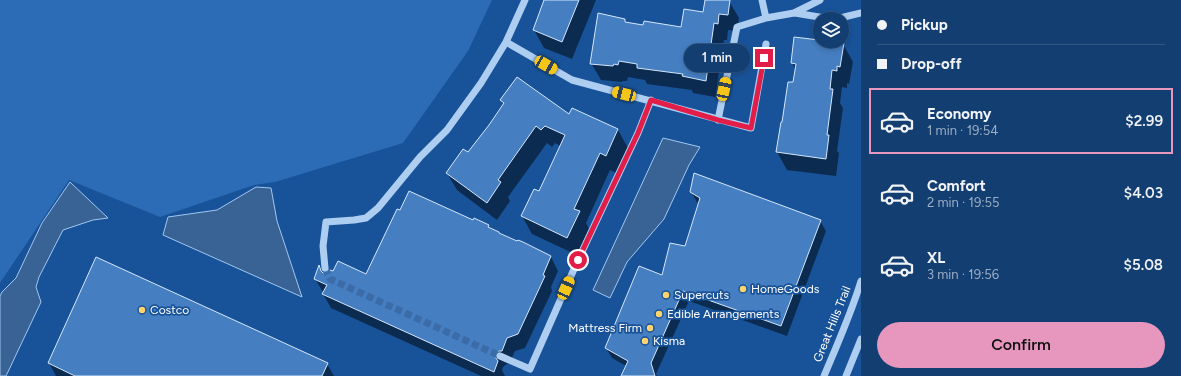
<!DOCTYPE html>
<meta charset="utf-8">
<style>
:root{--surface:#123e72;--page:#1b4577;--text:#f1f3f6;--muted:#9caec4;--line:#315784;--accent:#e797bd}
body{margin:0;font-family:Figtree,sans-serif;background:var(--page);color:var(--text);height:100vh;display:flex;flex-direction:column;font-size:15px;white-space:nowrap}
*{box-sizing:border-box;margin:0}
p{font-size:13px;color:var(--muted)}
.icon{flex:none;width:22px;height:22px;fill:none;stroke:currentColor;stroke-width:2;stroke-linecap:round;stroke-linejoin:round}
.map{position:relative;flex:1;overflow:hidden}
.sheet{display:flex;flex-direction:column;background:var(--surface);width:320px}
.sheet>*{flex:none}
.banner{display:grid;align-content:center;height:88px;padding:0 16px;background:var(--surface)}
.tools{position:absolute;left:813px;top:12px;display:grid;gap:8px}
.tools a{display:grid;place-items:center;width:36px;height:36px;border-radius:50%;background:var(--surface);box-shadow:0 2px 6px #0003,0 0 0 1px var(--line);font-size:20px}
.end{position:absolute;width:18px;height:18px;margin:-9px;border:5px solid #e11d48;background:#fff;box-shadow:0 0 0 2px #fff}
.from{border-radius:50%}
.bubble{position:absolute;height:28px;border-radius:14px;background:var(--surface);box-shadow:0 2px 6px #0003,0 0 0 1px var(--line);font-size:13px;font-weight:600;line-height:28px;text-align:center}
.car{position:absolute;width:12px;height:24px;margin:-12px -6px;border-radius:5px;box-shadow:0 0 3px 1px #0007;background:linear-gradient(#f5c518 24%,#345 0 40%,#f5c518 0 76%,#345 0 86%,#f5c518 0)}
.banner b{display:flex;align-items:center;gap:14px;height:38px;font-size:15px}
.banner b+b{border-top:1px solid var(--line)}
.banner i{width:10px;height:10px;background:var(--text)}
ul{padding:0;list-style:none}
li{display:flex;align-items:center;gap:12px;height:66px;margin:0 8px 6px;padding:0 8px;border:2px solid transparent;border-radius:0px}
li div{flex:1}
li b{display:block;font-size:15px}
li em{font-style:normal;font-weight:600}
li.current{border-color:var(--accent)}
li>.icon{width:36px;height:36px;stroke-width:1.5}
.action{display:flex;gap:8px;margin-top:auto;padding:8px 16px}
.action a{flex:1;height:46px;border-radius:24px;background:var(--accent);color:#111;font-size:16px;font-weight:600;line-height:46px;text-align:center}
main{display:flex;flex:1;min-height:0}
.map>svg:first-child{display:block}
.green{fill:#2c6cb6}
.water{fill:#396295;stroke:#9fc8f3}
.shadow{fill:#0007}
.building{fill:#457ec1;stroke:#d4e7fc}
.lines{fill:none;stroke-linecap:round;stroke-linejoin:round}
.minor-tunnel{stroke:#3b6ca7;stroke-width:7;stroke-dasharray:7 3.5;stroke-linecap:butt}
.minor{stroke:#adcdf1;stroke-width:7}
.route{stroke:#e11d48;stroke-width:5}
.poi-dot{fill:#ffd36d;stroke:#185298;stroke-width:1.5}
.labels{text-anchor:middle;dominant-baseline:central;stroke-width:3.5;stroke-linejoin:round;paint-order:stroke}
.poi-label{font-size:12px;fill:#fff;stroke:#185298;text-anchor:start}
.street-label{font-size:12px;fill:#fff;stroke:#185298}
</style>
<main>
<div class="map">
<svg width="861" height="376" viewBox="0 0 861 376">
<rect width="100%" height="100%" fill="#185298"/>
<path class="green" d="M0,0H492L468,51L403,143L275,182L254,185L160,217L69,180L0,283Z"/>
<path class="water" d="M663,138L700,147L689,165L664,219L627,262L610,298L593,290Z
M70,182L108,218L93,220L63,230L39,277L36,287L41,302L6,376H0V296L2,292L16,278L42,223Z
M256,187L271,188L277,221L302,297L163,235L168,217L217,210Z"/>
<path class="shadow" d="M545,0H596L572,59L544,48L534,30Z
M706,0H720L729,1L739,18L737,31L728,30L727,40H724L715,97L693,93L692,90L647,84L645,80L628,77L627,81H623L622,82L601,80L591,63L624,20L627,23L644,27L682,28L704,13Z
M843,44L853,62L849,84L847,83V88L842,87L840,103L843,108L837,151L839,153L836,176L787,170L777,152L782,123L794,84L796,70L792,63Z
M501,100L569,116L572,109L618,130L628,148L616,173L610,170L586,223L589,229L577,255L532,234L522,216L539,192L561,146L555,143L552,147L547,143L508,197L510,201L497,220L457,190L447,173L468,154L504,105Z
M691,192L820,221L826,231L787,336L689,301L656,374L657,376H622L626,366L612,358L606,348L686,247L700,204L697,202Z
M475,220L489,226L490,229L546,254L551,257L558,271L551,287L552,291L525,348L515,351L509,364H507L503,367L502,370L505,376H481L331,308L323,294L324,293L323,292L315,279L320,268L323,274L367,275L474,221Z
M96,259L327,364L334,376H56L49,363Z"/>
<path class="building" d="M544,0H579L562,42L533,30Z
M705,0H730L728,15L719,14L718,24L714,23L706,81L682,76L683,74L637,68V64L619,61L618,65L614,64L613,66L590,64L598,13L625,19V22L643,25L644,21L681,27L684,9L703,12Z
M794,37L844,43L840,67L837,66V71L832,70L830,89H833L827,135H829L826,159L776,152L781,122H782L788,82H793L796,64L791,63Z
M517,77L569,114L572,108L618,129L606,156L600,153L574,209L580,211L567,238L521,216L534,189L539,191L565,135L545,126L541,130L536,126L498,180L501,182L487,203L446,173L463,149L468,152L489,125L504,103L500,100Z
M694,173L821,220L781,326L683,291L651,363L655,376H621L628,361L605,348L639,266L662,275L670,243L685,246L700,198L690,192Z
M409,191L462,215L473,220L474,218L489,225L488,227L499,232V233L517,241L518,240L523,242L551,256L543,275L545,276L518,334L507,338L502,351H499L496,354L495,357L498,361L494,372L322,294L327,285L314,279L319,265L321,271L323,273L328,272L330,270L333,271L338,261L366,274L397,209L400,210Z
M96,257L328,363L322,376H75L48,363Z"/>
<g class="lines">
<path class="minor-tunnel" d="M325,268L330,279L500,356"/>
<path class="minor" d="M762,0L766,18
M795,13L825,18H840L861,13
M506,42L572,80L751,128L766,44
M718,120L737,27L766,18L794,13L820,0
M325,268L323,246L326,222L354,220L366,218L378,208L420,157L447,130L481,83L506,42L525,0
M500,356L530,369L578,260L638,133L651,100
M824,376C837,345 851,314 861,281
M846,376L861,339"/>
</g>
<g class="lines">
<path class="route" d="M578,260L638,133L651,100L718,120L751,128L764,58"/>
</g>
<g class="poi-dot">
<circle cx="743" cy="289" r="4"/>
<circle cx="666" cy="295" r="4"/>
<circle cx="142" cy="310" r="4"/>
<circle cx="659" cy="314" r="4"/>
<circle cx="650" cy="328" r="4"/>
<circle cx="645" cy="341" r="4"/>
</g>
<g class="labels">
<g class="poi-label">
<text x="751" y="289">HomeGoods</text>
<text x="674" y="295">Supercuts</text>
<text x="150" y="310">Costco</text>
<text x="667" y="314">Edible Arrangements</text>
<text x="642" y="328" text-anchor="end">Mattress Firm</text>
<text x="653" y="341">Kisma</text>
</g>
<g class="street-label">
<text transform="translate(832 324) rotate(-68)">Great Hills Trail</text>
</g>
</g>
</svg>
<div class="tools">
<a><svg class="icon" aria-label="layers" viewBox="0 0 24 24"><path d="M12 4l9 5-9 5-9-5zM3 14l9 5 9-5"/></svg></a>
</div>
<i class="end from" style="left:578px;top:260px"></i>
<i class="end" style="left:764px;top:58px"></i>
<div class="bubble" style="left:684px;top:44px;width:66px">1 min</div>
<i class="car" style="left:546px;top:65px;rotate:120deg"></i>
<i class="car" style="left:724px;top:89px;rotate:12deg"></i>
<i class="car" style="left:624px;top:94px;rotate:285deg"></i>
<i class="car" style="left:566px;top:288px;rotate:24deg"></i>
</div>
<section class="sheet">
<div class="banner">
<b><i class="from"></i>Pickup</b>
<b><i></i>Drop-off</b>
</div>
<ul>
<li class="current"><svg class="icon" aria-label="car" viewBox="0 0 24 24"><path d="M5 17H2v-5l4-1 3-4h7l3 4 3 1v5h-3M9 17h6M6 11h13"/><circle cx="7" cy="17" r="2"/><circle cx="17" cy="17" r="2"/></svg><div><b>Economy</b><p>1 min · 19:54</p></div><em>$2.99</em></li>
<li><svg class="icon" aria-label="car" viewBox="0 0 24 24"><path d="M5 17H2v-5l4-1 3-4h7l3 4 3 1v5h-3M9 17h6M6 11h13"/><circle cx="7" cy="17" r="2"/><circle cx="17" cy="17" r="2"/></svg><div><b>Comfort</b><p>2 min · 19:55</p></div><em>$4.03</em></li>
<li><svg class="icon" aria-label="car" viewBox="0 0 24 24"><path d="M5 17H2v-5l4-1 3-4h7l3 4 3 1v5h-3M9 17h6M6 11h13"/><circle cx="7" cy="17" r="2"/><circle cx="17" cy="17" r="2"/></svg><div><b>XL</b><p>3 min · 19:56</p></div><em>$5.08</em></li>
</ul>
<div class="action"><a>Confirm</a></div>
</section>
</main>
